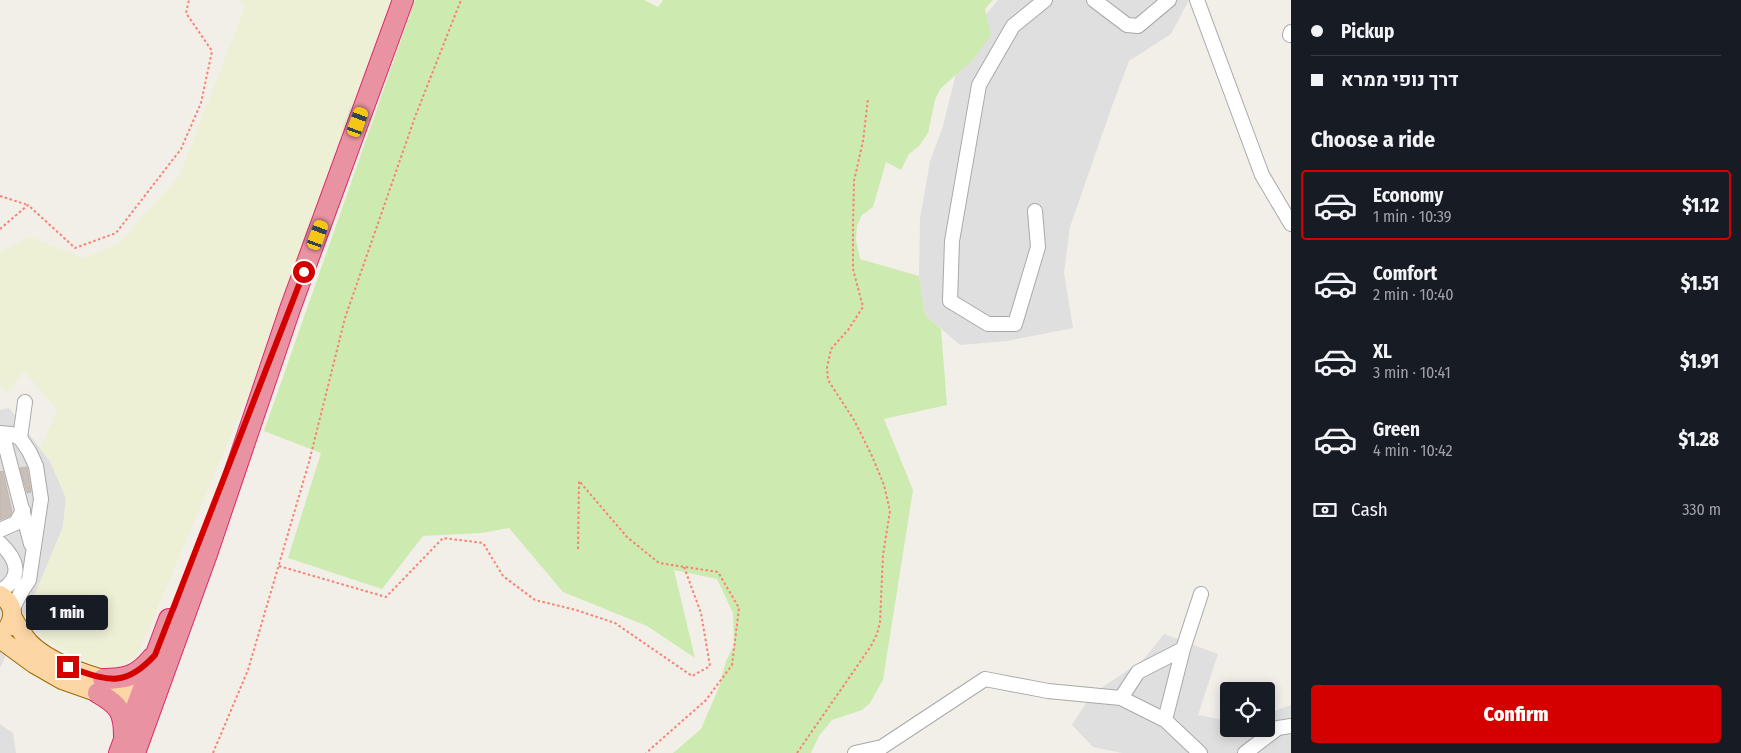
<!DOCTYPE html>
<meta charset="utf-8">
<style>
:root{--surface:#171b24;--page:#20242c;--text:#f1f3f6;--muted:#9ea1a6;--line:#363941;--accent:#d40000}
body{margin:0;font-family:"Fira Sans Condensed",Heebo,sans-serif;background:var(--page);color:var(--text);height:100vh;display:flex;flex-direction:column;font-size:19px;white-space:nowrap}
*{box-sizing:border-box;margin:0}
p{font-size:16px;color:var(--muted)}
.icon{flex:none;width:28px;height:28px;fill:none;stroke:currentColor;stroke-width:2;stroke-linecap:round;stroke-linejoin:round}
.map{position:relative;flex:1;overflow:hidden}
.side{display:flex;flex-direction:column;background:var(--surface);width:450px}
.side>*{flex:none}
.hud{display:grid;align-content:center;height:110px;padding:0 20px;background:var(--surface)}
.fabs{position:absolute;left:1220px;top:682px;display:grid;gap:10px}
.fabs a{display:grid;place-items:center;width:55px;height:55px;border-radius:5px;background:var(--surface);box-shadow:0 2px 12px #0003;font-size:25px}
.end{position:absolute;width:22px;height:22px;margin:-11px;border:6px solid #d40000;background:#fff;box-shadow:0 0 0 2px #fff}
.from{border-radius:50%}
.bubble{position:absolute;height:35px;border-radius:5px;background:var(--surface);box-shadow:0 2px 12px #0003;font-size:16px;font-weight:800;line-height:35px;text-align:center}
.car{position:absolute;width:15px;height:30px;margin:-15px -8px;border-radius:6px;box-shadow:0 0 4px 1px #0007;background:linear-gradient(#f5c518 24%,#345 0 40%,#f5c518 0 76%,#345 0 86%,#f5c518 0)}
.hud b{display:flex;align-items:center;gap:18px;height:48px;font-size:19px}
.hud b+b{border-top:1px solid var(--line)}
.hud i{width:12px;height:12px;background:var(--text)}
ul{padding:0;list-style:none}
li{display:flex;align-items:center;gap:15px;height:70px;margin:0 10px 8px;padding:0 10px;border:2px solid transparent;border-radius:5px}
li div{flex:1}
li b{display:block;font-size:19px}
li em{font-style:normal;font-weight:800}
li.active{border-color:var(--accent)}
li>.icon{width:45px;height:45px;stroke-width:1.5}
h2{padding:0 20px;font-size:22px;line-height:60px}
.pay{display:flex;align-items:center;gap:12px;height:55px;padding:0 20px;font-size:19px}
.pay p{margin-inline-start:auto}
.primary-button{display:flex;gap:10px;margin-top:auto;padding:10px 20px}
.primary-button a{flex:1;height:58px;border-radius:5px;background:var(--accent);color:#fff;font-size:20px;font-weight:800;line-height:58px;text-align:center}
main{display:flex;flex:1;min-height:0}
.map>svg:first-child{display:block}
.residential{fill:#e0dfdf}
.farmland{fill:#eef0d5}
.grass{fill:#cdebb0}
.building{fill:#c7bfb8;stroke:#c4b6ab}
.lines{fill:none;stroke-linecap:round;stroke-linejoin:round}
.minor-casing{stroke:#a9a9a9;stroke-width:16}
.major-casing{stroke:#a06b00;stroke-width:20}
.highway-casing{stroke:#dc2a67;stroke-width:22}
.path{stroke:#fa8072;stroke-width:2;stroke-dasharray:2.5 2.5;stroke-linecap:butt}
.minor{stroke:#fff;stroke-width:14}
.major{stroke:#fcd6a4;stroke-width:18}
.highway{stroke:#e892a2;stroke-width:20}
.route{stroke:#d40000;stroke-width:6}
</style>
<main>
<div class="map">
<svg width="1291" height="753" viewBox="0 0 1291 753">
<rect width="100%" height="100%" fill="#f2efe9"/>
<path class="residential" d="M998,0H1189L1171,34L1129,61L1111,109L1070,227L1064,273L1073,328L1007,341L960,345L925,315L919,276L920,219L930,161L943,126L964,41Z
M9,408L50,461L66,498L63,527L40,584L0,668V410Z
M1164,634L1218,654L1198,715L1229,721V729H1266V714L1291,705V753H1122L1093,747L1072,725L1091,695L1143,660Z
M0,724L13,733L16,753H0Z"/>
<path class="farmland" d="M238,0H396L256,376L137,657L108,672L44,640L29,608L63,527L66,498L50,461L40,449L57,410L24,371L7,393L0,385V252L30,237L84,258L118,244L179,176L245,7Z"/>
<path class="grass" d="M415,0H644L658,7L663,0H993L985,9L991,35L973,60L940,89L935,100L928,133L919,146L909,154L901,170L886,162L873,207L862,215L857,226L856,240L860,259L919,276L925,315L941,329L947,405L884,419L913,490L883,680L870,703L862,710L832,720L819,736L811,753H673L701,729L719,687L726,661L734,645L733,613L717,579L674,570L695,658L647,626L563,592L509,528L481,533L423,536L382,589L288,558L321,453L264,431Z"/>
<path class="building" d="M27,467L31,492L27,493L20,468Z
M3,471L12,512L10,516L0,520V472Z"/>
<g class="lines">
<defs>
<path id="minor" d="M1094,0L1127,25L1138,26L1169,0
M1197,0L1262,175L1291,224
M1290,35L1291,32
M1035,211L1038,247L1015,324H988L950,301L952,241L979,85L1013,26L1045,0
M0,433L11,434L20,438L29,451L36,466L41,499L29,580L21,592L12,610
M20,438L25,402
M0,441L5,444L31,544
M0,530L16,523L23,510
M0,543C17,559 24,577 0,591
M1121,698L1138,672L1183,649
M1165,720L1183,649L1201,594
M855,753L882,747L985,679L1048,691L1121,698L1165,720L1200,753
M1245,753L1278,728L1291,726"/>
<path id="major" d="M0,595C12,602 16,615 8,627
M12,616C17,625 22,634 29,642C53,668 108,680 142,691L151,700
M0,639L34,664L62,680L136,706L150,703"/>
<path id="highway" d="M103,679C126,679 137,676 152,658
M98,693C119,705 124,712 124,736
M119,753L169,619
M135,753L207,554L290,309L403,0"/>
</defs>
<use href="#minor" class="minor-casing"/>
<use href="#major" class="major-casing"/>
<use href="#highway" class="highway-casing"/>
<path class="path" d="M0,196L28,205
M0,229L28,205L75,248L116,233L181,149L201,103L212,51L186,13L189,0
M578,549L579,481L627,537L659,563L718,572L739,608L732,665L706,700L646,753
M279,566L386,597L443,538L483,543L503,576L535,600L576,610L615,623L692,676L710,666L701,613L684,567
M213,753L248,670L309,462L345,318L415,117L461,0
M797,753L871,646L877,634L880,622L883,555L890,511L884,485L872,456L854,420L828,380L827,368L831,349L848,330L863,307L853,269V227L854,181L863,141L868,99"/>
<use href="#minor" class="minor"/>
<use href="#major" class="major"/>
<use href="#highway" class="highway"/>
</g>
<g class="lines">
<path class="route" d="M68,667C107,680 124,689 155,655L304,272"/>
</g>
</svg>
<div class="fabs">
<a><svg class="icon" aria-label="locate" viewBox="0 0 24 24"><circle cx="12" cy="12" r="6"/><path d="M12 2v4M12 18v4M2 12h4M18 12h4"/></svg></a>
</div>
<i class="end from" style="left:304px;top:272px"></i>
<i class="end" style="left:68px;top:667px"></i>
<div class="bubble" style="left:26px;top:595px;width:82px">1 min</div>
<i class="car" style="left:358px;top:122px;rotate:20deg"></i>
<i class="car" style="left:318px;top:235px;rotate:20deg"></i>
</div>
<section class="side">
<div class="hud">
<b><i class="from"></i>Pickup</b>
<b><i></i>דרך נופי ממרא</b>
</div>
<h2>Choose a ride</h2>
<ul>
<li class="active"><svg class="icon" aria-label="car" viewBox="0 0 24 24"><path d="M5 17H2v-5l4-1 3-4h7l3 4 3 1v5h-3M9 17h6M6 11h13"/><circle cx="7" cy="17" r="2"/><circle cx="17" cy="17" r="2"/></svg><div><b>Economy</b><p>1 min · 10:39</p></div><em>$1.12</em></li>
<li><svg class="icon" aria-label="car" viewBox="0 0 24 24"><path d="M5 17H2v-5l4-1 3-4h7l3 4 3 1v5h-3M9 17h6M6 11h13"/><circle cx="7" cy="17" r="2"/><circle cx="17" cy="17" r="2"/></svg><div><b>Comfort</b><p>2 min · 10:40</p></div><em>$1.51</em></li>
<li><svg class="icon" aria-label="car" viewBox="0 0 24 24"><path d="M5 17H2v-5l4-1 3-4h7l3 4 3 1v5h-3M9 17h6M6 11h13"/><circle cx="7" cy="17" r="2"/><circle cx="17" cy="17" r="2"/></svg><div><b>XL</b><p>3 min · 10:41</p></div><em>$1.91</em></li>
<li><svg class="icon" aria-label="car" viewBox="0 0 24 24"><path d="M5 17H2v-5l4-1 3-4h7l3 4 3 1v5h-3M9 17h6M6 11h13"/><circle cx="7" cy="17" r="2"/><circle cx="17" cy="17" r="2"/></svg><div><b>Green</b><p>4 min · 10:42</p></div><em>$1.28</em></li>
</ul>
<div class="pay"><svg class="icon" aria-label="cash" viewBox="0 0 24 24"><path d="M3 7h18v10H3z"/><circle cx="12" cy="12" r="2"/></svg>Cash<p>330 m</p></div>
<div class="primary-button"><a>Confirm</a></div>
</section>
</main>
